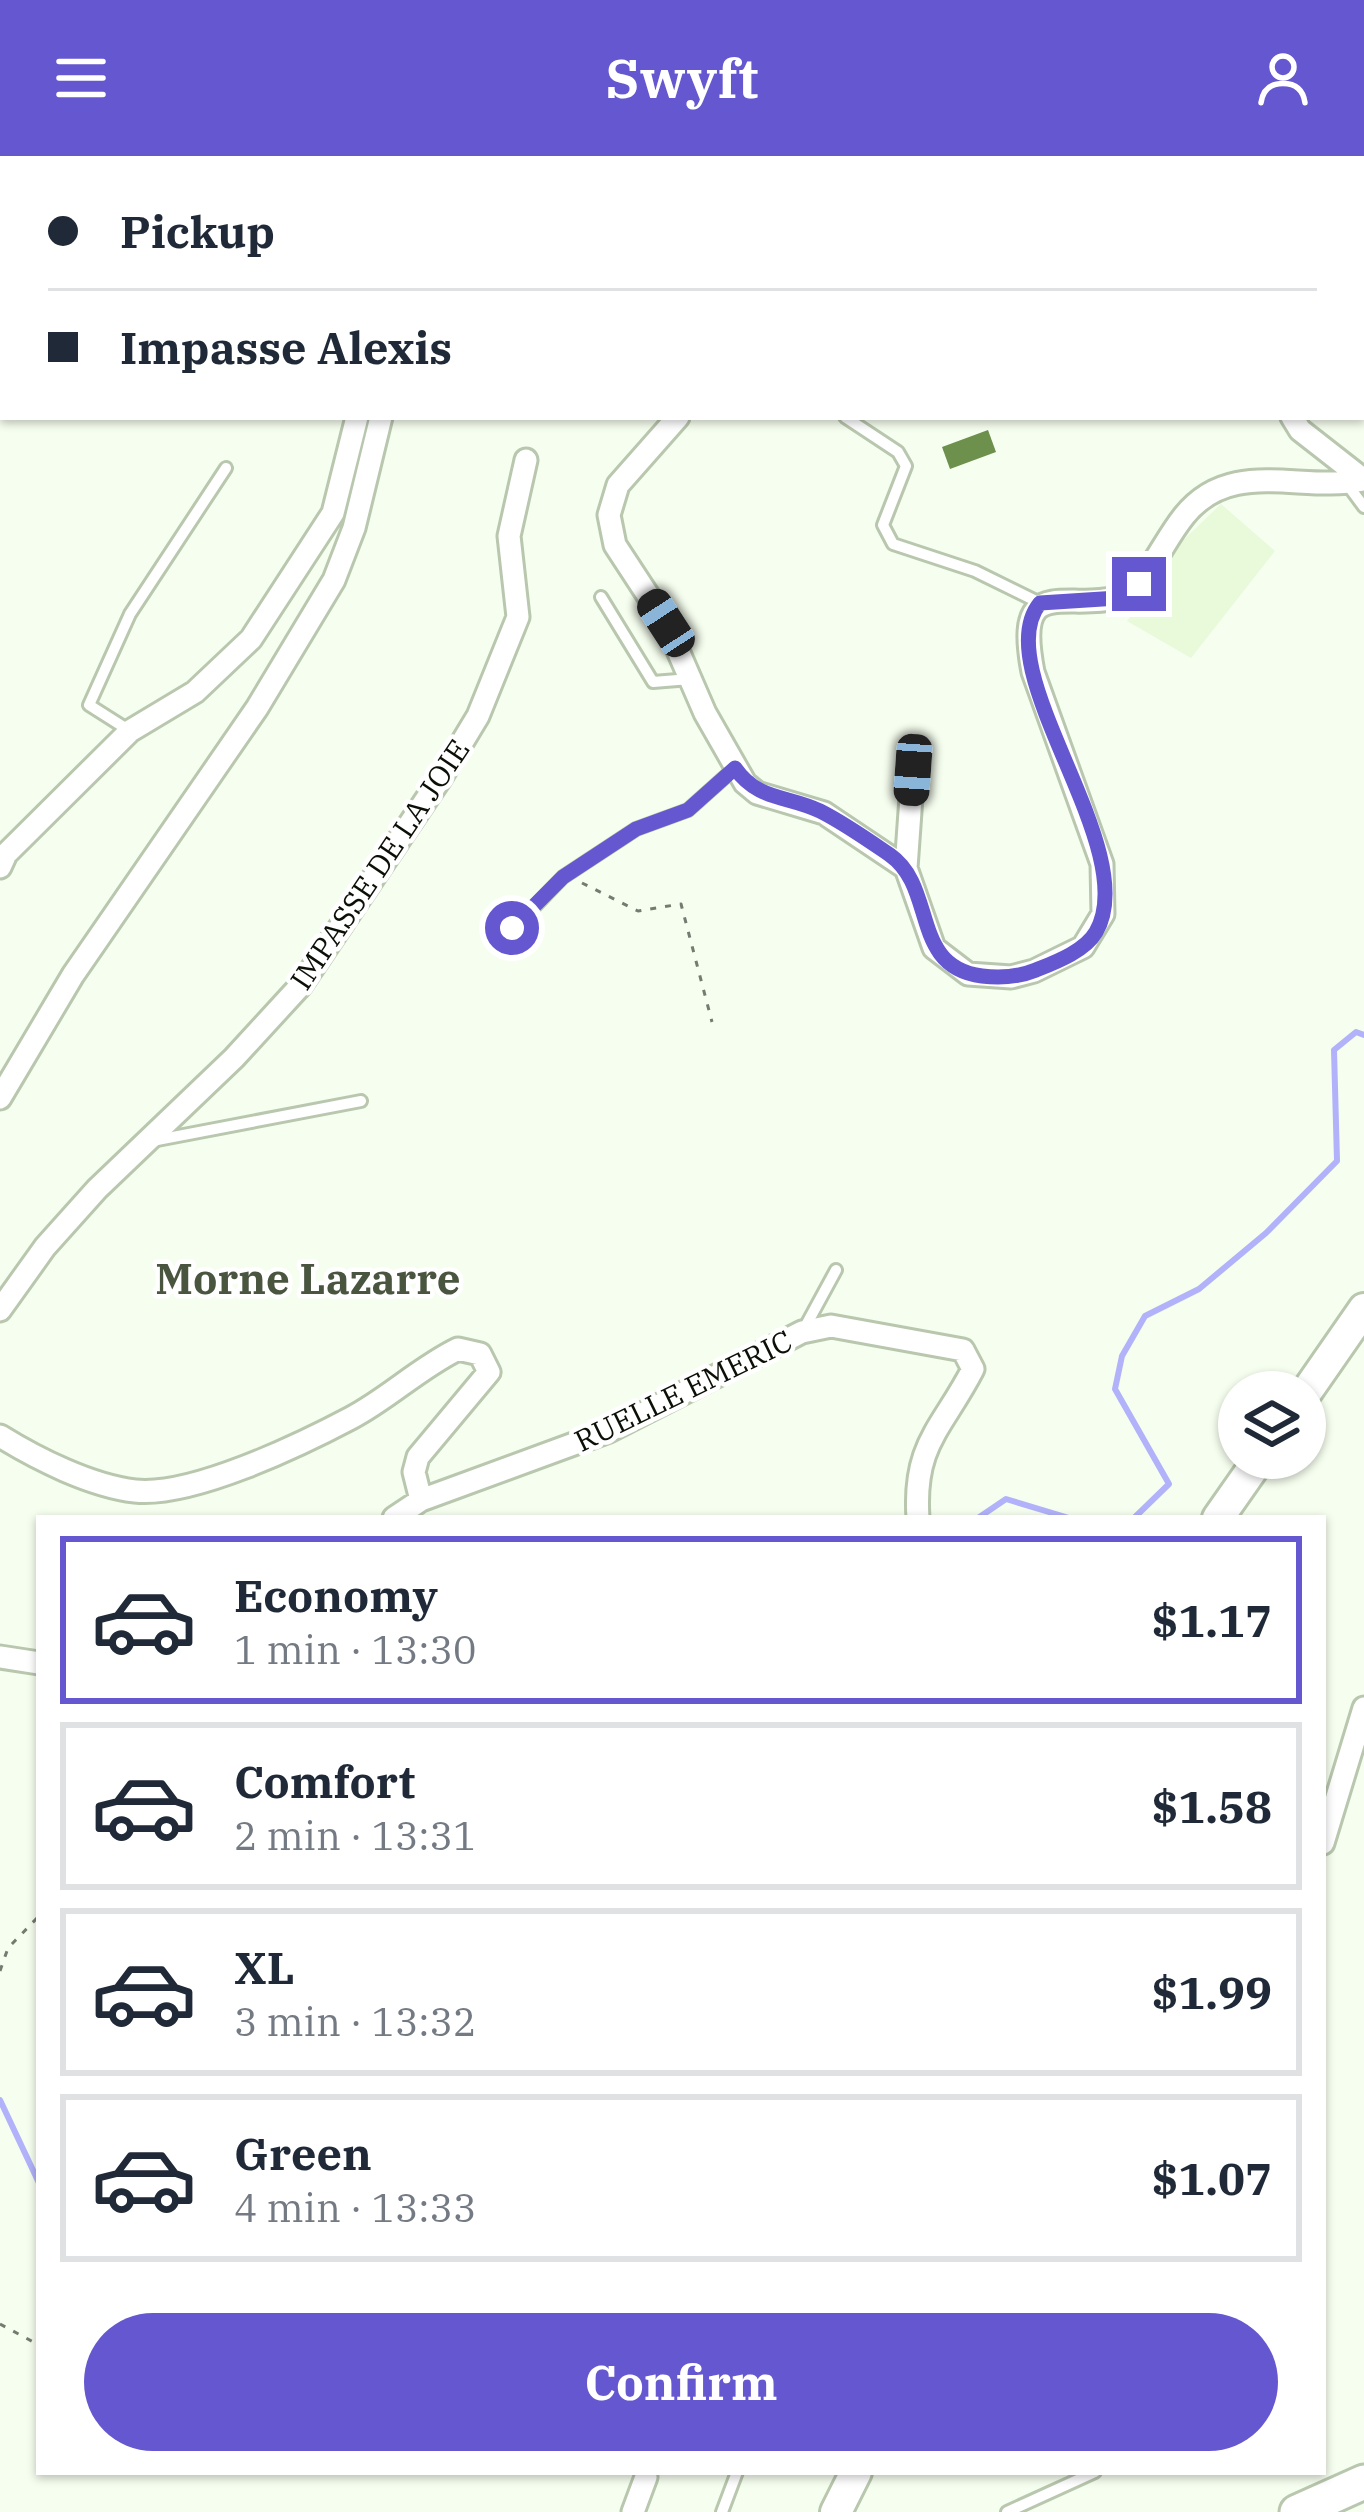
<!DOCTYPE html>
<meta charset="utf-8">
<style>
:root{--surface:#fff;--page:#f2f2f3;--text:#1f2937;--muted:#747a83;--line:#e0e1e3;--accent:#6457d0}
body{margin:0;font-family:"IBM Plex Serif",serif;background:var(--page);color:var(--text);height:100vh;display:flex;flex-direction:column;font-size:45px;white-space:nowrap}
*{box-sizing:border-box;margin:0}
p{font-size:39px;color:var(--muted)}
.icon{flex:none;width:66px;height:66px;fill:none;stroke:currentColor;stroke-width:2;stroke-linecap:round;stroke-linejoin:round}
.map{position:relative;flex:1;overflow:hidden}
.side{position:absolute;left:36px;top:1359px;width:1290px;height:960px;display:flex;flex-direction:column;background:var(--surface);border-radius:0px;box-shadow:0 3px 9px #0004}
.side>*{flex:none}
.hud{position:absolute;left:0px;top:0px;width:1365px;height:264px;box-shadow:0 3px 9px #0004;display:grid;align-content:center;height:264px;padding:0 48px;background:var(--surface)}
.buttons{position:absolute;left:1218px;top:1215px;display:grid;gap:24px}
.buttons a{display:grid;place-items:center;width:108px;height:108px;border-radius:50%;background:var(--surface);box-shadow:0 3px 9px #0004;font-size:60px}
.end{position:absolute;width:54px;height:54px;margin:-27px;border:15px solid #6457d0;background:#fff;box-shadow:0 0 0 6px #fff}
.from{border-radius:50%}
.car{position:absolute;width:36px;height:72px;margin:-36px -18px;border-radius:15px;box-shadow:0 0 9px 3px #0007;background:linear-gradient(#222 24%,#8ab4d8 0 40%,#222 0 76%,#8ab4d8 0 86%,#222 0)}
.hud b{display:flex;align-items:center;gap:42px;height:114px;font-size:45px}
.hud b+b{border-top:3px solid var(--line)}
.hud i{width:30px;height:30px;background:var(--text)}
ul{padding:21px 0 0;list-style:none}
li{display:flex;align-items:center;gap:36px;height:168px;margin:0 24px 18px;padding:0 24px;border:6px solid var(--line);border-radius:0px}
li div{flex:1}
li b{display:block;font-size:45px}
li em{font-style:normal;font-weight:700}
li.selected{border-color:var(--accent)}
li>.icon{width:108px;height:108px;stroke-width:1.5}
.cta{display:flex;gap:24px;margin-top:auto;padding:24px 48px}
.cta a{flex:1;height:138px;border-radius:72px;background:var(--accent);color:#fff;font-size:48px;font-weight:700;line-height:138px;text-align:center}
header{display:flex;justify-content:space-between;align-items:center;height:156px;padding:0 48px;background:var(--accent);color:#fff;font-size:54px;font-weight:700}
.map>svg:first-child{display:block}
.built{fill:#e8fada}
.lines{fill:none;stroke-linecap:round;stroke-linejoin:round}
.stream{stroke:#b1b2fa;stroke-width:6}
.building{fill:#6d904d}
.lane-casing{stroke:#b9c7ae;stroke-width:16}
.street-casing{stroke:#b9c7ae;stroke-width:27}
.secondary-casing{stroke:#b9c7ae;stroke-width:36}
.primary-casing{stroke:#b9c7ae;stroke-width:39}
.path{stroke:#757b70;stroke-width:3;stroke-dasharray:6 9;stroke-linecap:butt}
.lane{stroke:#fff;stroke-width:10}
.street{stroke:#fff;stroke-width:21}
.secondary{stroke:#fff;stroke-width:30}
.primary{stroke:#fff;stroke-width:33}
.route{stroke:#6457d0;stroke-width:15}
.labels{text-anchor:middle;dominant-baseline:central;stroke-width:9;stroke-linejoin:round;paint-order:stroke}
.street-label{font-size:30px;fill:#0b1007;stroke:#fff}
.district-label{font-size:42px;font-weight:bold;fill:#4a5540;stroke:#fff}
</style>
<header><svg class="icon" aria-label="menu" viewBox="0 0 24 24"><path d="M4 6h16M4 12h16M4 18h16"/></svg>Swyft<svg class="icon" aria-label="person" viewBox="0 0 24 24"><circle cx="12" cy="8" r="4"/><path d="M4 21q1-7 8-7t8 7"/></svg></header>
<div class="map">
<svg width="1364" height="2356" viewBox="0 0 1364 2356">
<rect width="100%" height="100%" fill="#f6feef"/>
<path class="built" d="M1221,348L1275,395L1191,502L1127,465L1166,417L1177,390Z"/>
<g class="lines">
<path class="stream" d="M978,1362L1006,1343L1069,1362
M1134,1362L1169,1328L1115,1233L1122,1200L1145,1160L1199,1133L1266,1077L1337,1005L1334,894L1356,876L1364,879
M0,1944L39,2027"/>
</g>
<path class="building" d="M988,274L996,296L950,313L942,291Z"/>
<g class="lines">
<defs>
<path id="lane" d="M624,3L634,0
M923,3L924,0
M845,261L898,296L906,310L883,369L893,388L975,415L1040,447
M1347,328L1364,351
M601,441L653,526L690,523
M130,575L89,549L130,458L226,312
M513,773L563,721L636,673L688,654L735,612
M152,985L361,945
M804,1173L836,1114
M722,2356L737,2316
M1007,2356L1095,2316"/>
<path id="street" d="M445,3V0
M1067,3L1069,0
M1238,3L1239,0
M678,261L618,329L609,359L615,389L666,467L705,557L745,627L757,637L824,657L906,712L934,792L968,818L1011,821L1034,815L1083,791L1103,758L1102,708L1033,516C1013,411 1070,461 1128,438C1152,416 1164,385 1184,360C1231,301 1301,337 1363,324
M1292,261L1300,274L1364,324
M0,711L6,698L130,575L195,536L251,483L333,357L357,261
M906,712L913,613
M0,942L73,819L257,552L334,424L354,372L381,261
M0,1154L45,1091L97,1033L234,902L301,829L440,623L478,560L518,461L509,380L526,304
M0,1280C37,1303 91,1330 135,1335C192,1341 300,1289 351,1262C389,1242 419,1212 458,1193L480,1198L489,1216L418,1301L414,1316L421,1344L609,1275L802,1176L831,1170L963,1194L973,1213C942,1273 913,1288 918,1362
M394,1362L421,1344
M0,1501L39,1507
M1323,1687L1364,1552
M633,2356L646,2321"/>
<path id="secondary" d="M13,3L14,0
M0,43L3,34
M1305,1238L1364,1153
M1218,1362L1260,1302
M836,2356L856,2316"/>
<path id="primary" d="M1297,2356L1364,2326"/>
</defs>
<use href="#lane" class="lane-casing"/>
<use href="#street" class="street-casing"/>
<use href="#secondary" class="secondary-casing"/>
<use href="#primary" class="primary-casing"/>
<path class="path" d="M582,727L638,755L681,748L712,866
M0,1815L8,1792L39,1760
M0,2168L39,2189
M236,2316L253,2317"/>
<use href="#lane" class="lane"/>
<use href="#street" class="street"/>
<use href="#secondary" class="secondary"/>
<use href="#primary" class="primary"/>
</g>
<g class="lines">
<path class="route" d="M512,772L563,721L636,673L688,654L735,612C758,645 787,639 820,655C844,667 868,684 890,699C937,732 910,811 982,820C1000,822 1019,821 1036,814C1056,806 1085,795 1096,776C1144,693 985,514 1040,447L1118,442L1139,428"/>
</g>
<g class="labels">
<g class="street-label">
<text transform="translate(379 708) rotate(-56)">IMPASSE DE LA JOIE</text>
<text transform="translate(683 1234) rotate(-26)">RUELLE EMERIC</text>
</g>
<g class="district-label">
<text x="308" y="1122">Morne Lazarre</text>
</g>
</g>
</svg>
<div class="buttons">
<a><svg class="icon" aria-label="layers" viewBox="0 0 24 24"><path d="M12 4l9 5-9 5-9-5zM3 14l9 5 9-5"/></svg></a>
</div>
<i class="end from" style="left:512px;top:772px"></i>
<i class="end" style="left:1139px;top:428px"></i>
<i class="car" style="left:666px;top:467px;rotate:327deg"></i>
<i class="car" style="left:913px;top:614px;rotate:184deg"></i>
<div class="hud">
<b><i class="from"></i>Pickup</b>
<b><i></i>Impasse Alexis</b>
</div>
<section class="side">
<ul>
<li class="selected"><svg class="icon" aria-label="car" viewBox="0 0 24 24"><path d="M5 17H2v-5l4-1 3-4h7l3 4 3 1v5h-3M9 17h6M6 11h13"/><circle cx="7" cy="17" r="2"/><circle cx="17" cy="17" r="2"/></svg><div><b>Economy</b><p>1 min · 13:30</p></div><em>$1.17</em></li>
<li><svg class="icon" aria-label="car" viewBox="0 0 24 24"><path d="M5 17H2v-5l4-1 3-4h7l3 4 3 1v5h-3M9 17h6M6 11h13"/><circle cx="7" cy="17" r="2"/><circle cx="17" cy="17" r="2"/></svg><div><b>Comfort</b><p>2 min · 13:31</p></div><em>$1.58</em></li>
<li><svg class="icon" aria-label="car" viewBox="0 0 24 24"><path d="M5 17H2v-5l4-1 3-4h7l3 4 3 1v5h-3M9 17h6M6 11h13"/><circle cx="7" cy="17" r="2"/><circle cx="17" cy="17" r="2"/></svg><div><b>XL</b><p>3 min · 13:32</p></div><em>$1.99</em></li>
<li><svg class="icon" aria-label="car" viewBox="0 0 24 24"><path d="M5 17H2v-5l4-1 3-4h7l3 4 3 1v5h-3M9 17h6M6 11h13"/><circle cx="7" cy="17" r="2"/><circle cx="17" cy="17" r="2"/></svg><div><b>Green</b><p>4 min · 13:33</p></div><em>$1.07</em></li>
</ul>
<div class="cta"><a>Confirm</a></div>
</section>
</div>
